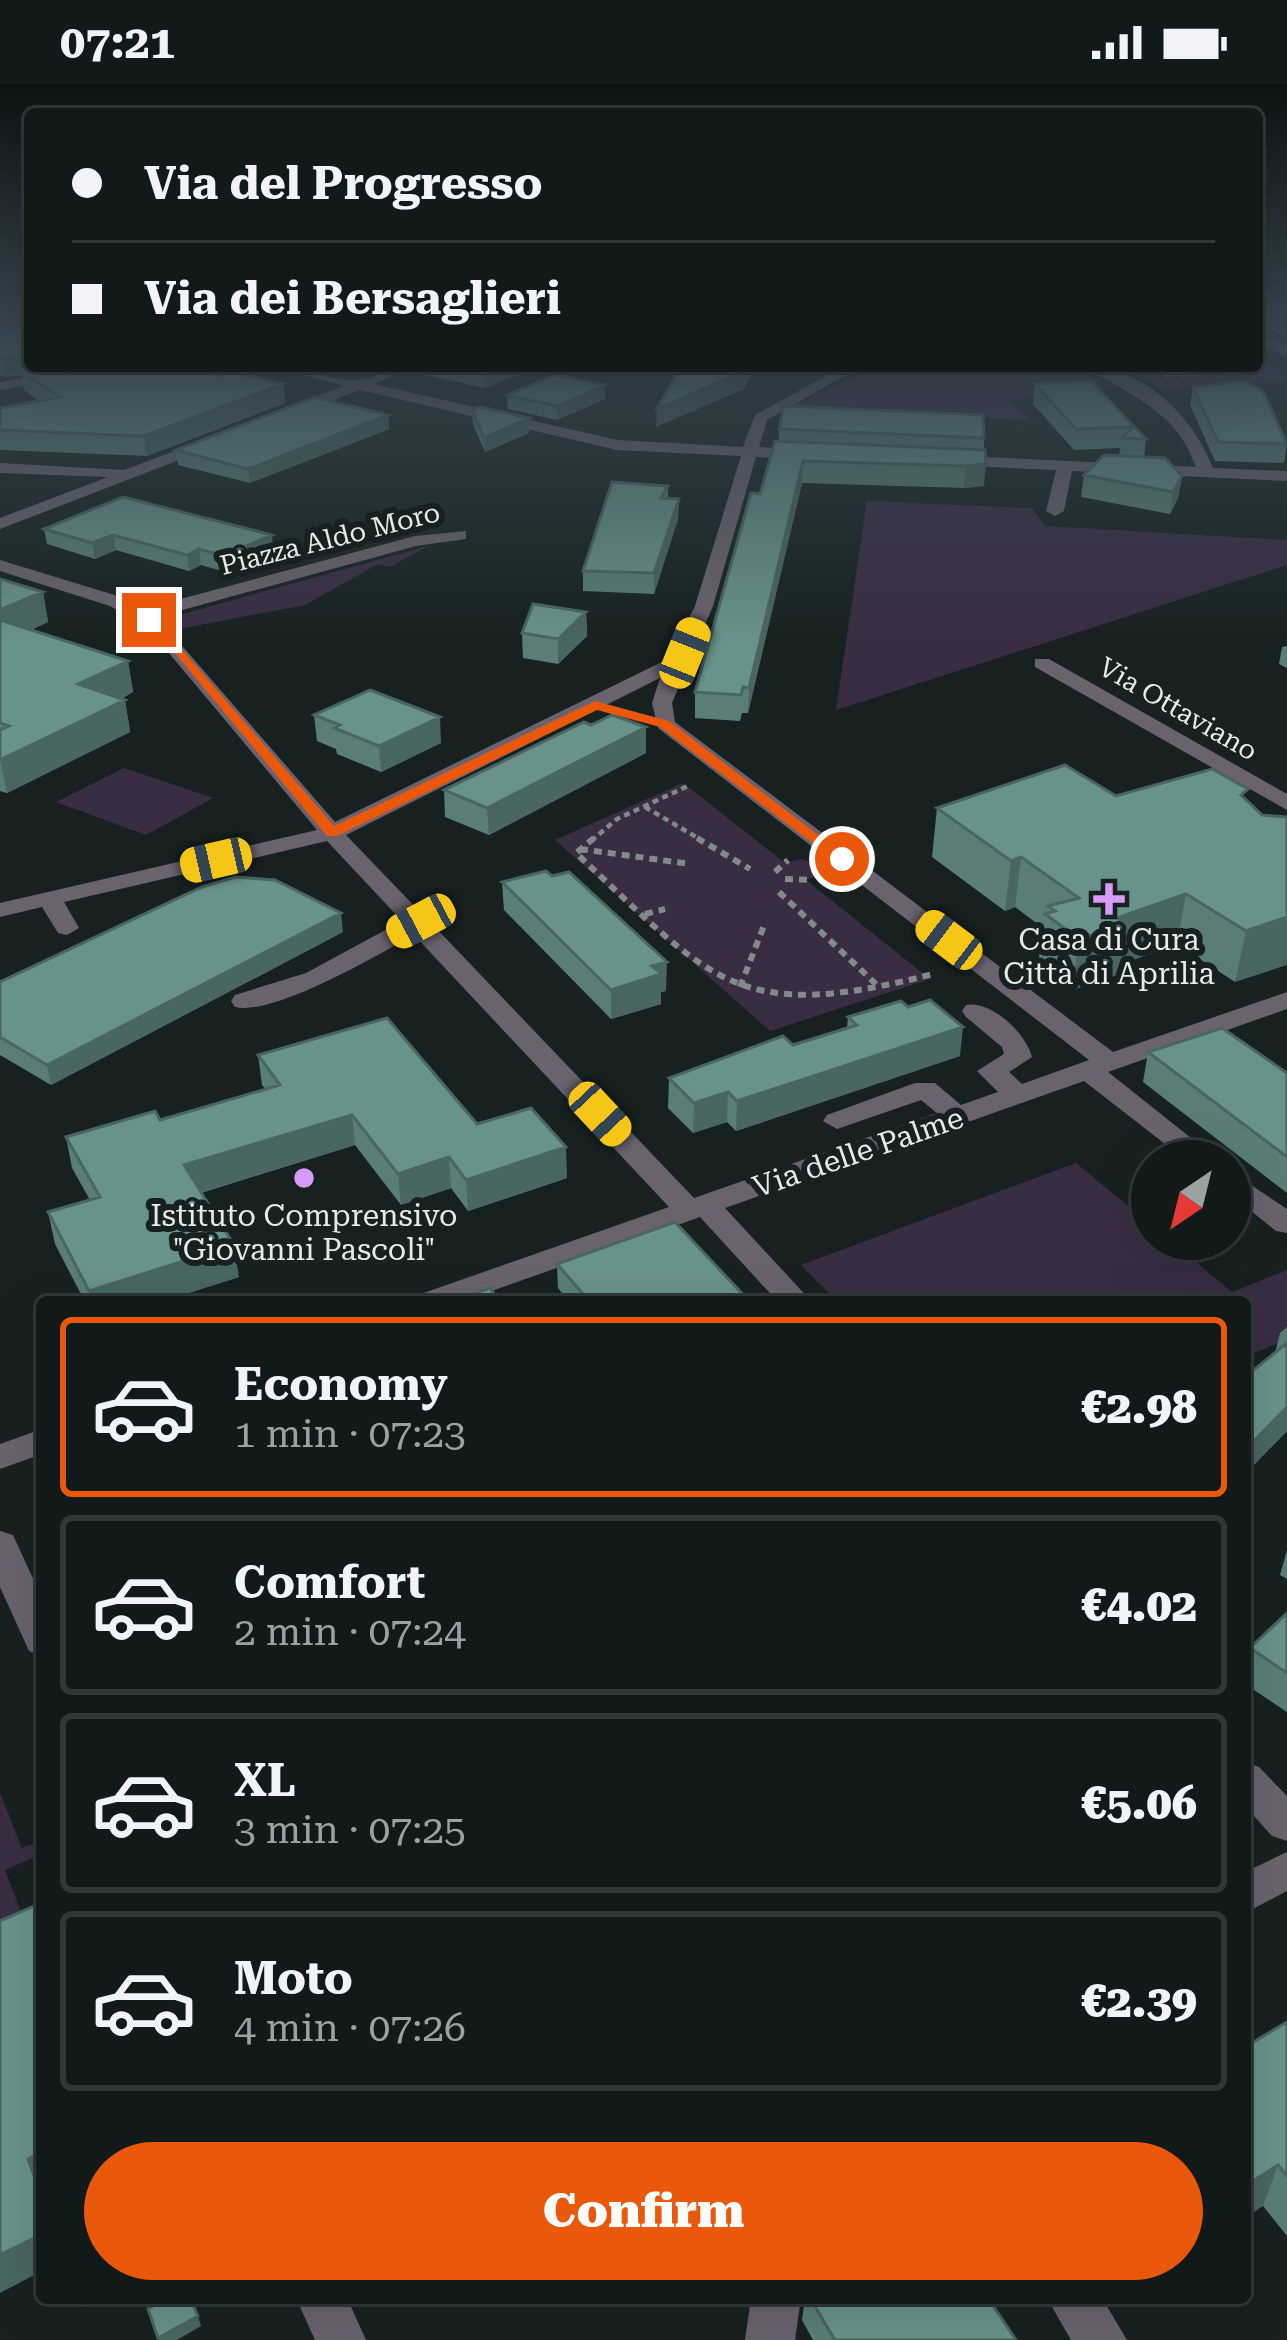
<!DOCTYPE html>
<meta charset="utf-8">
<style>
:root{--surface:#111a18;--page:#1e2725;--text:#f1f3f6;--muted:#9ca1a2;--line:#303837;--accent:#ea580c}
body{margin:0;font-family:"Roboto Serif",serif;background:var(--page);color:var(--text);height:100vh;display:flex;flex-direction:column;font-size:45px;white-space:nowrap}
*{box-sizing:border-box;margin:0}
p{font-size:39px;color:var(--muted)}
.icon{flex:none;width:66px;height:66px;fill:none;stroke:currentColor;stroke-width:2;stroke-linecap:round;stroke-linejoin:round}
.map{position:relative;flex:1;overflow:hidden}
.drawer{position:absolute;left:36px;top:1212px;width:1215px;height:1008px;display:flex;flex-direction:column;background:var(--surface);border-radius:12px;box-shadow:0 12px 48px #0002,0 0 0 3px var(--line)}
.drawer>*{flex:none}
.banner{position:absolute;left:24px;top:24px;width:1239px;height:264px;border-radius:12px;box-shadow:0 12px 48px #0002,0 0 0 3px var(--line);display:grid;align-content:center;height:264px;padding:0 48px;background:var(--surface)}
.needle{width:78px;rotate:215deg}
.buttons{position:absolute;left:1131px;top:1056px;display:grid;gap:24px}
.buttons a{display:grid;place-items:center;width:120px;height:120px;border-radius:50%;background:var(--surface);box-shadow:0 12px 48px #0002,0 0 0 3px var(--line);font-size:60px}
.end{position:absolute;width:54px;height:54px;margin:-27px;border:15px solid #ea580c;background:#fff;box-shadow:0 0 0 6px #fff}
.from{border-radius:50%}
.car{position:absolute;width:36px;height:72px;margin:-36px -18px;border-radius:15px;box-shadow:0 0 9px 3px #0007;background:linear-gradient(#f5c518 24%,#345 0 40%,#f5c518 0 76%,#345 0 86%,#f5c518 0)}
.banner b{display:flex;align-items:center;gap:42px;height:114px;font-size:45px}
.banner b+b{border-top:3px solid var(--line)}
.banner i{width:30px;height:30px;background:var(--text)}
ul{padding:21px 0 0;list-style:none}
li{display:flex;align-items:center;gap:36px;height:180px;margin:0 24px 18px;padding:0 24px;border:6px solid var(--line);border-radius:12px}
li div{flex:1}
li b{display:block;font-size:45px}
li em{font-style:normal;font-weight:800}
li.current{border-color:var(--accent)}
li>.icon{width:108px;height:108px;stroke-width:1.5}
.action{display:flex;gap:24px;margin-top:auto;padding:24px 48px}
.action a{flex:1;height:138px;border-radius:72px;background:var(--accent);color:#fff;font-size:48px;font-weight:800;line-height:138px;text-align:center}
.status{display:flex;justify-content:space-between;align-items:center;height:84px;padding:0 60px;background:var(--surface);direction:ltr}
.status svg{height:33px;fill:currentColor}
.map>svg:first-child{display:block}
.green{fill:#3a2d42}
.lines{fill:none;stroke-linecap:round;stroke-linejoin:round}
.path-far2{stroke:#828b89;stroke-width:3;stroke-dasharray:4.5 3;stroke-linecap:butt}
.path-far1{stroke:#828b89;stroke-width:4.5;stroke-dasharray:6 4.5;stroke-linecap:butt}
.path{stroke:#828b89;stroke-width:6;stroke-dasharray:8 6;stroke-linecap:butt}
.minor{fill:#6a636f;fill-rule:evenodd}
.wall{fill:#597e78}
.shaded-wall{fill:#496662}
.building{fill:#68928c;stroke:#496662;stroke-width:3}
.route{fill:#ea580c}
.poi-dot{fill:#d79bf9;stroke:#172220;stroke-width:4.5}
.labels{text-anchor:middle;dominant-baseline:central;stroke-width:12;stroke-linejoin:round;paint-order:stroke}
.far-street-label{font-size:27px;fill:#e4ecea;stroke:#172220}
.poi-label{font-size:30px;fill:#e4ecea;stroke:#172220}
.street-label{font-size:30px;fill:#e4ecea;stroke:#172220}
</style>
<div class="status"><b>07:21</b><svg viewBox="0 0 49 12"><path d="M0 12V9h3v3zM5 12V6h3v6zM10 12V3h3v9zM15 12V0h3v12zM26 1h20v11H26zM47 4h2v5h-2z"/></svg></div>
<div class="map">
<svg width="1287" height="2256" viewBox="0 0 1287 2256">
<rect width="100%" height="100%" fill="#172220"/>
<path class="green" d="M1257,266L1287,297L1165,307L1117,282H1257Z
M878,282H1073L1113,304L1009,316L1031,336L781,327Z
M867,417L1032,424L1045,442L1287,456V481L836,626Z
M428,462L390,483L378,480L305,521L179,545L168,534Z
M124,684L213,714L146,751L56,718Z
M683,699L785,779L802,775L820,781L821,790L806,796L930,895L770,947L555,756Z
M1076,1079L1152,1142V1155H1168L1232,1208L1287,1186V1255L1245,1273V1218H837L801,1181Z
M0,1709L22,1764L42,1756V1770L5,1786L30,1851L0,1864Z"/>
<g class="lines">
<path class="path-far2" d="M1164,291H1195L1212,282"/>
<path class="path-far1" d="M645,723L703,757
M591,757L617,735L690,701"/>
<path class="path" d="M594,754L576,769C713,897 735,941 933,890
M697,754L750,785
M580,765L690,780
M775,788L788,776
M785,795L813,796
M779,808L880,904
M645,830L665,825
M740,903L765,839"/>
<path class="minor" d="M1257,248L1287,263V273L1257,258Z
M95,282H128L0,306V298Z
M271,282C299,282 333,298 358,296C378,294 393,282 414,282L374,300L617,356L743,363L755,331L844,282H862L767,336L759,363L813,366L821,371L813,376L756,373L713,522L672,619L675,638L1113,968L1287,908V925L1108,988L1220,1077H1187L1084,997L725,1124L812,1218H778L700,1133L461,1218H413L418,1211L669,1123L414,851C377,871 275,932 235,923L231,917L235,911L306,889L402,837L327,757L64,818L79,844L67,851L58,849L42,823L0,833V819L317,746L148,544L110,522L0,487V476L124,514L143,525L415,452L466,447V455L416,462L157,533L335,738L668,575L695,522L741,372L617,366L360,306L284,335L279,327L343,302ZM660,594L652,619L658,644L1089,976L1022,1000L1009,988L1032,973C1026,949 991,916 966,921L962,927L966,933L1002,963L1004,970L977,987L998,1008L961,1021L935,999H915L827,1031L823,1037L837,1045L921,1016L937,1029L694,1114L432,840L430,832L422,830L346,751Z
M1086,282C1142,282 1194,333 1213,384L1287,387V397L1072,387L1064,427L1055,432L1046,427L1056,386L945,381L937,376L945,371L1196,383C1176,325 1130,313 1086,282Z
M212,353L220,358L218,361L0,445V434L108,393L0,389V379L124,386Z
M1035,575H1049L1287,710V726L1035,583Z
M1230,1087L1287,1125V1149L1276,1147L1230,1110Z
M42,1345V1370L0,1385V1360Z
M0,1447L13,1451L42,1514V1572L29,1567L0,1503Z
M1245,1678L1259,1683L1287,1712V1757L1272,1752L1245,1722Z
M1287,1768V1807L1245,1829V1788Z
M296,2214H347L366,2256H315Z
M751,2214H801L795,2256H745Z
M1047,2214H1102L1127,2256H1071Z"/>
</g>
<path class="wall" d="M0,241L218,292L283,300L285,319L147,372L0,366V324L39,317L24,306L21,291L4,293L0,290Z
M1263,241H1287V251H1283Z
M412,282H541L484,304L412,288Z
M1091,297L1146,355L1144,373L1182,392L1178,414L1170,430L1081,413L1084,391L1119,372L1120,364L1074,366L1033,320L1035,300Z
M605,301V315L557,336L508,325L507,311Z
M1193,303L1287,359L1284,379L1215,377L1190,321Z
M472,326L529,349L485,368L473,340Z
M388,331L389,345L250,399L178,381L176,366Z
M779,345L984,354V402L964,404L802,399L748,629H742L740,637L695,634V608L779,357Z
M668,402V415H679L678,435L654,510L583,507V487Z
M44,445L273,466L226,488L201,481L189,487L116,466L95,475L47,460Z
M0,495L43,508L48,538L31,546L128,577L133,608L121,615L125,616L130,648L7,709L0,707Z
M586,528L587,552L558,580L523,574L522,549Z
M1287,562V584L1279,580L1282,563Z
M314,631L441,659L381,688L337,670L336,665L317,657Z
M591,641L646,643V669L489,751L445,733L444,706Z
M1116,712L1246,716L1262,731L1287,733L1235,898L1177,860L1119,881L1117,891L1072,906L1038,881L1043,844L1015,823L1005,827L932,773L937,724Z
M502,798L666,907L661,908V920L611,935L504,826Z
M343,848L51,1001L0,971V898Z
M848,933L960,972L736,1047L727,1038L693,1049L668,1024L669,994L793,961L847,944Z
M1148,968L1287,989V1109L1143,998Z
M258,971L477,1040L567,1094L468,1127L451,1104L401,1121L355,1061L201,1109L239,1193L160,1218H85L55,1160L48,1128L90,1116L72,1084L66,1053L160,1036L265,1005L262,1001Z
M557,1180L750,1218H569L558,1204Z
M1287,1243V1347L1245,1390V1293L1275,1269L1280,1249Z
M1287,1466V1495L1280,1491Z
M1287,1529V1628L1245,1600V1583L1250,1564Z
M1287,1938V2152L1263,2122Z
M805,2214H988L1016,2256H813L802,2236Z"/>
<path class="shaded-wall" d="M30,271V282H91L21,287V291L4,293L1,274Z
M495,282H541L484,304L483,286Z
M747,282H755L744,305L656,343L657,325Z
M283,300L285,319L147,372L144,352Z
M605,301V315L557,336V322Z
M388,331L389,345L250,399L248,385Z
M529,334V349L485,368L484,354Z
M803,377L802,399L748,629L749,604Z
M986,380L984,402L964,404L966,382Z
M1182,392L1178,414L1170,430L1173,408Z
M679,415L678,435L654,510V489Z
M113,451L116,466L95,475L92,459Z
M272,451L273,466L226,488L224,472Z
M199,465L201,481L189,487L187,471Z
M43,508L48,538L0,559V526Z
M586,528L587,552L558,580V555Z
M128,577L133,608L84,632L78,600Z
M125,616L130,648L7,709L0,676Z
M440,633L441,659L381,688L379,662Z
M646,643V669L489,751L487,724Z
M1021,773L1015,823L1005,827L1011,777Z
M1186,810L1177,860L1119,881L1117,891L1072,906L1079,855L1117,834Z
M341,829L343,848L51,1001L47,981Z
M1287,833V881L1235,898L1246,847Z
M667,878L666,907L661,908V920L611,935V906L652,882Z
M963,943L960,972L736,1047L737,1017Z
M728,1008L727,1038L693,1049L694,1019Z
M352,1031L355,1061L189,1112L184,1081Z
M566,1063L567,1094L468,1127L466,1096Z
M449,1073L451,1104L401,1121L398,1090Z
M234,1161L239,1193L160,1218H92L89,1207Z
M1287,1323V1347L1245,1390V1366Z
M42,2068V2105L39,2107L28,2075Z
M1278,2081L1263,2122L1245,2134V2102Z
M42,2150V2187L0,2209V2171Z
M198,2232L201,2242L177,2256H159L158,2254Z"/>
<path class="building" d="M0,241H19L30,248V271L0,273Z
M49,282H202L218,292L231,287L283,300L144,352L0,346V324L60,313L21,287Z
M463,282H495L483,286Z
M681,282H747L745,287L657,325Z
M555,291L605,301L557,322L507,311Z
M1091,297L1146,355L1122,354L1133,343L1076,345L1035,300Z
M1244,297L1263,307L1287,360L1218,358L1193,303Z
M315,313L388,331L248,385L176,366Z
M784,322L983,331L984,354L779,345Z
M479,323L529,334L484,354L472,326Z
M775,357L985,366L986,380L966,382L803,377L749,604L743,603L741,611L695,608L751,409L760,410Z
M1104,371L1165,374L1182,392L1173,408L1084,391Z
M612,398L668,402L661,414L679,415L654,489L583,487Z
M123,413L272,451L224,472L199,465L187,471L113,451L92,459L44,445Z
M0,495L43,508L0,526Z
M533,520L586,528L558,555L522,549Z
M0,536L128,577L78,600L125,616L0,676V646L9,642L0,639Z
M370,606L440,633L379,662L334,644L340,641L314,631Z
M612,631L646,643L487,724L444,706L584,638L591,641Z
M1065,681L1116,712L1212,685L1248,705L1241,711L1262,731L1287,733V833L1246,847L1186,810L1117,834L1126,840L1079,855L1045,830L1055,827L1048,822L1079,814L1021,773L1011,777L937,724Z
M546,787L552,792L569,788L667,878L652,882L661,890L611,906L502,798Z
M235,793L275,796L341,829L47,981L0,953V898L202,803Z
M930,916L963,943L737,1017L728,1008L694,1019L669,994L783,952L793,961L857,941L848,933L901,917L908,923Z
M387,934L477,1040L531,1024L566,1063L466,1096L449,1073L398,1090L352,1031L184,1081L234,1161L89,1207L48,1128L100,1113L66,1053L155,1027L160,1036L280,1001L258,971Z
M1222,944L1287,989V1073L1148,968Z
M675,1138L750,1218H610L608,1216L590,1218L557,1180Z
M490,1204L500,1218H450Z
M1287,1259V1323L1245,1366V1293Z
M1287,1529V1589L1250,1564Z
M41,1819L42,2068L28,2075L42,2113V2150L0,2171V1837Z
M1287,1938V2092L1278,2081L1245,2102V1963Z
M167,2214H190L198,2232L158,2254L148,2225Z
M810,2214H988L1016,2256H835Z"/>
<linearGradient id="sky" x2="0" y2="1"><stop stop-color="#0d1312"/><stop offset="0.43" stop-color="#36444e"/><stop offset="1" stop-color="#36444e" stop-opacity="0"/></linearGradient>
<rect width="1287" height="557" fill="url(#sky)"/>
<path class="route" d="M145,533H154L334,742L595,617L669,637L850,775L837,778L660,643L597,626L337,752H327Z"/>
<g class="poi-dot">
<path d="M1103 797h12v12h12v12h-12v12h-12v-12h-12v-12h12z"/>
<circle cx="304" cy="1094" r="12"/>
</g>
<g class="labels">
<g class="far-street-label">
<text transform="translate(330 455) rotate(-14)">Piazza Aldo Moro</text>
<text transform="translate(1178 625) rotate(30)">Via Ottaviano</text>
</g>
<g class="poi-label">
<text x="1109" y="855">Casa di Cura<tspan x="1109" dy="34">Città di Aprilia</tspan></text>
<text x="304" y="1131">Istituto Comprensivo<tspan x="304" dy="34">"Giovanni Pascoli"</tspan></text>
</g>
<g class="street-label">
<text transform="translate(858 1068) rotate(-19)">Via delle Palme</text>
</g>
</g>
</svg>
<div class="buttons">
<a><svg class="needle" viewBox="-14 -14 28 28"><path d="M0-13l5 13h-10z" fill="#e53935"/><path d="M0 13l5-13h-10z" fill="#9ca1a2"/></svg></a>
</div>
<i class="end from" style="left:842px;top:775px"></i>
<i class="end" style="left:149px;top:536px"></i>
<i class="car" style="left:685px;top:569px;rotate:22deg"></i>
<i class="car" style="left:216px;top:776px;rotate:257deg"></i>
<i class="car" style="left:421px;top:837px;rotate:242deg"></i>
<i class="car" style="left:949px;top:856px;rotate:307deg"></i>
<i class="car" style="left:600px;top:1030px;rotate:137deg"></i>
<div class="banner">
<b><i class="from"></i>Via del Progresso</b>
<b><i></i>Via dei Bersaglieri</b>
</div>
<section class="drawer">
<ul>
<li class="current"><svg class="icon" aria-label="car" viewBox="0 0 24 24"><path d="M5 17H2v-5l4-1 3-4h7l3 4 3 1v5h-3M9 17h6M6 11h13"/><circle cx="7" cy="17" r="2"/><circle cx="17" cy="17" r="2"/></svg><div><b>Economy</b><p>1 min · 07:23</p></div><em>€2.98</em></li>
<li><svg class="icon" aria-label="car" viewBox="0 0 24 24"><path d="M5 17H2v-5l4-1 3-4h7l3 4 3 1v5h-3M9 17h6M6 11h13"/><circle cx="7" cy="17" r="2"/><circle cx="17" cy="17" r="2"/></svg><div><b>Comfort</b><p>2 min · 07:24</p></div><em>€4.02</em></li>
<li><svg class="icon" aria-label="car" viewBox="0 0 24 24"><path d="M5 17H2v-5l4-1 3-4h7l3 4 3 1v5h-3M9 17h6M6 11h13"/><circle cx="7" cy="17" r="2"/><circle cx="17" cy="17" r="2"/></svg><div><b>XL</b><p>3 min · 07:25</p></div><em>€5.06</em></li>
<li><svg class="icon" aria-label="car" viewBox="0 0 24 24"><path d="M5 17H2v-5l4-1 3-4h7l3 4 3 1v5h-3M9 17h6M6 11h13"/><circle cx="7" cy="17" r="2"/><circle cx="17" cy="17" r="2"/></svg><div><b>Moto</b><p>4 min · 07:26</p></div><em>€2.39</em></li>
</ul>
<div class="action"><a>Confirm</a></div>
</section>
</div>
